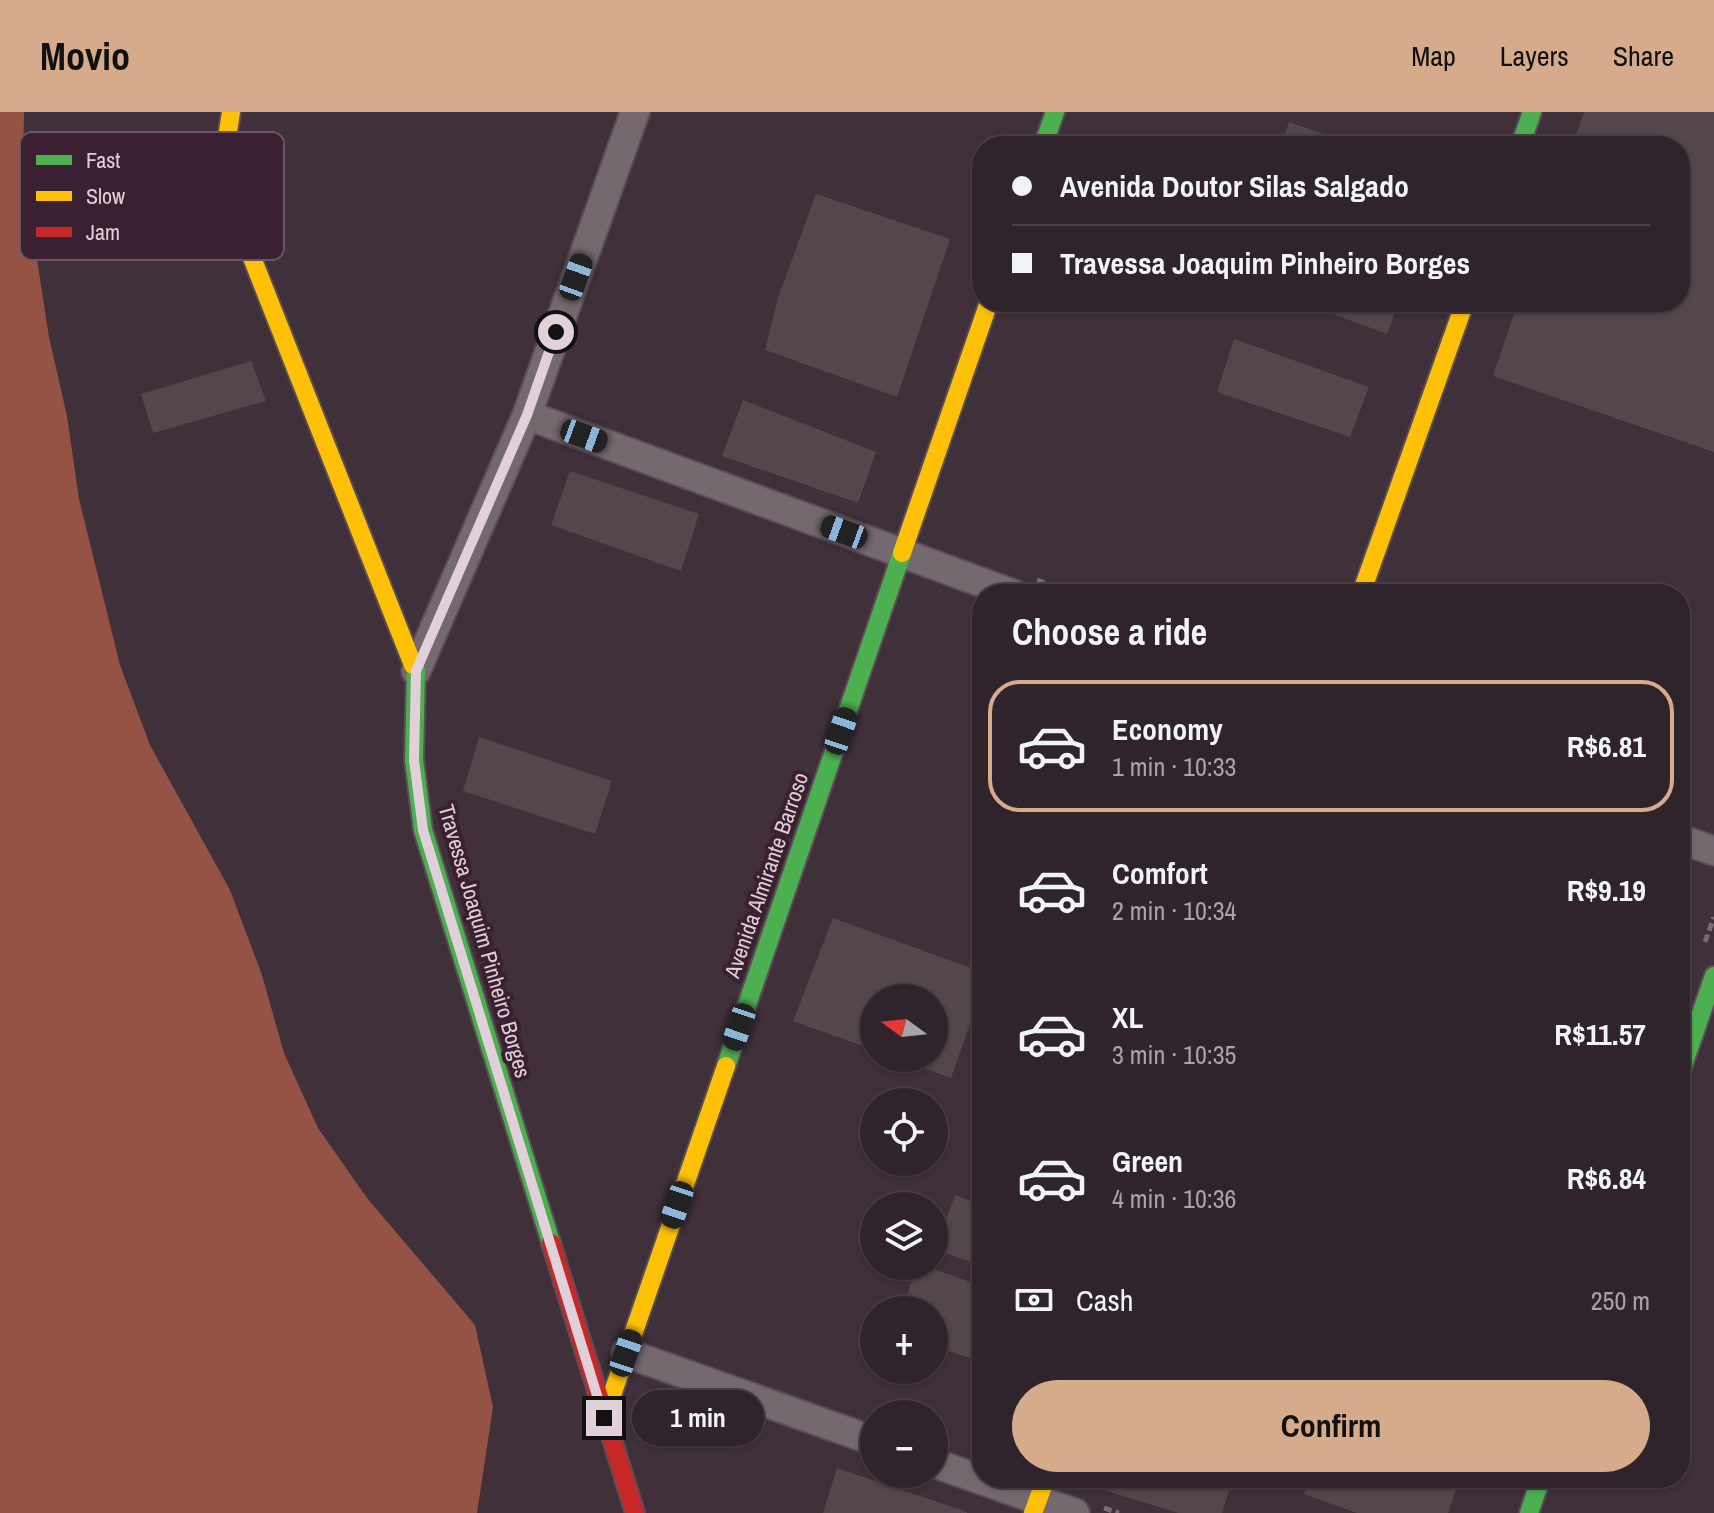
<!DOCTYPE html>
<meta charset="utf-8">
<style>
:root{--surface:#2f242b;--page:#372c33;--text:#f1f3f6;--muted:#a7a4a9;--line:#4a4147;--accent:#d6ab8b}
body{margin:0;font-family:"Archivo Narrow",sans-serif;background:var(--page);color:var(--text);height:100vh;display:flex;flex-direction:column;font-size:30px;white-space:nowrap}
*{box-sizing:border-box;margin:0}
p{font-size:26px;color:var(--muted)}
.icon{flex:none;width:44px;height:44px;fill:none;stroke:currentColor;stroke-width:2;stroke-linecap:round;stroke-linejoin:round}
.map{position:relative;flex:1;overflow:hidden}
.sheet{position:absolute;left:972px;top:472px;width:718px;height:904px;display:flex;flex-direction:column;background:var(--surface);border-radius:32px;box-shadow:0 2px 6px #0004,0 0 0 2px var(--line)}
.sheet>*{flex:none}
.banner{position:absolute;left:972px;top:24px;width:718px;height:176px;border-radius:32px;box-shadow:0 2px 6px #0004,0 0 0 2px var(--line);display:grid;align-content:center;height:176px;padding:0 40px;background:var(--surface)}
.needle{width:52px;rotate:285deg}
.buttons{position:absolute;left:860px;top:872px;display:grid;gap:16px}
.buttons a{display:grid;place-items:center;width:88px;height:88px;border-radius:50%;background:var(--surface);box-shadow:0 2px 6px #0004,0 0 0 2px var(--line);font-size:40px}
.end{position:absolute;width:36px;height:36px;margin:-18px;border:10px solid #e1cfd9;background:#111;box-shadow:0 0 0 4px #111}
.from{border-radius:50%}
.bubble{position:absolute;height:56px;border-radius:28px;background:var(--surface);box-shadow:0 2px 6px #0004,0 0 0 2px var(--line);font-size:26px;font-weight:700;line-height:56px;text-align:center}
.car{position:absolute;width:24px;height:48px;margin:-24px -12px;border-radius:10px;box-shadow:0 0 6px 2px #0007;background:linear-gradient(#222 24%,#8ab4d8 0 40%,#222 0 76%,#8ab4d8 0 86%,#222 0)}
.banner b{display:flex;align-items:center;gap:28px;height:76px;font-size:30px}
.banner b+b{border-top:2px solid var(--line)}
.banner i{width:20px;height:20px;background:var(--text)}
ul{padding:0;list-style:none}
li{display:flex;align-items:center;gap:24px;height:132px;margin:0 16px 12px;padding:0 24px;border:4px solid transparent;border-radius:32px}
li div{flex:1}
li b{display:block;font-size:30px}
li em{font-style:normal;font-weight:700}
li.on{border-color:var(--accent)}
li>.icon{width:72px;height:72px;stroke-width:1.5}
h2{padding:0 40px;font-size:36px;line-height:96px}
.pay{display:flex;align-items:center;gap:20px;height:88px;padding:0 40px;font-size:30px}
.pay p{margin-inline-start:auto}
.action{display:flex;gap:16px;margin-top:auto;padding:16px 40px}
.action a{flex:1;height:92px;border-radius:48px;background:var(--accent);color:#111;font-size:32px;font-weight:700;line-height:92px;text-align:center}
header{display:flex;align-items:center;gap:48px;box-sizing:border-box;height:112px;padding:0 40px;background:var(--accent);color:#111}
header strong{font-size:38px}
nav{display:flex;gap:44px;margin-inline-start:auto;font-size:28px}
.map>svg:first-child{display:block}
.forest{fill:#945345}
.building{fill:#54474c}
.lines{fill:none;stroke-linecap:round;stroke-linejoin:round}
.street-casing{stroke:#5a4d55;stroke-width:32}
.fast-casing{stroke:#5a4d55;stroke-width:22}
.slow-casing{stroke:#5a4d55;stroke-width:22}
.jam-casing{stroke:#5a4d55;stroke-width:22}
.path{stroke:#766c72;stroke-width:5;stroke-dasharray:8 4;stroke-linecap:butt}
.street{stroke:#74696f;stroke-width:28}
.fast{stroke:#4caf50;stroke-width:18}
.slow{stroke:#ffc107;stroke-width:18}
.jam{stroke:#c62828;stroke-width:18}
.route{stroke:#e1cfd9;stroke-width:10}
.labels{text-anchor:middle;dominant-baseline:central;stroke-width:8;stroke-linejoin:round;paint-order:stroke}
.street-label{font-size:22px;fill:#e1cfd9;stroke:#3a2030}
.key{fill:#3a2030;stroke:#6c5563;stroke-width:2}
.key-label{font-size:22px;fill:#e1cfd9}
</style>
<header>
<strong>Movio</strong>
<nav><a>Map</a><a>Layers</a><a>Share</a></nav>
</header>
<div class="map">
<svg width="1714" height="1401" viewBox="0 0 1714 1401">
<rect width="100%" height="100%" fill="#3f3039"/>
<path class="forest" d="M0,0H24L23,57L49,225L67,304L79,387L120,553L150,633L230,778L262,863L284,941L318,1016L367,1086L475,1213L493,1295L477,1401H0Z"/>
<path class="building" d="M1584,0H1714V340L1493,264L1518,190H1680V34H1572Z
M1289,10L1358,34H1281Z
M816,82L950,127L897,285L765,238L778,186Z
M1300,190H1399L1387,222Z
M1234,227L1369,275L1350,325L1217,280Z
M251,249L266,289L153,321L141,282Z
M743,288L876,340L858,391L722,344Z
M570,359L699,402L681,459L551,413Z
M479,625L612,669L595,722L463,679Z
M833,806L982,860V878L951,966L897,946H934V886H874V938L793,909Z
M955,1083L982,1093V1154L935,1137Z
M916,1154H925L982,1174V1250L934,1234V1198H903Z
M837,1356L967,1400V1401H823Z
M1111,1366H1233L1222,1401H1178L1107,1379Z
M1309,1366H1420L1456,1378L1448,1401H1357L1304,1382Z"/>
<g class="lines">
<defs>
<path id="street" d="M527,303L1013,482
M416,559L527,303L635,0
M1680,727L1714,739
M626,1241L874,1329
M934,1351L1075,1401"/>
<path id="fast" d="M1043,34L1055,0
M1520,34L1532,0
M413,553L416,559L414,648L423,718L551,1131
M726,954L902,441
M1680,962L1714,864
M1529,1401L1541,1366"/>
<path id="slow" d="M231,0L224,45L232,95L413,553
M902,441L989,190
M1361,482L1465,190
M604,1306L726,954
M1033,1401L1046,1366"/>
<path id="jam" d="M551,1131L635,1401"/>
</defs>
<use href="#street" class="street-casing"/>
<use href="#fast" class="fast-casing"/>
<use href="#slow" class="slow-casing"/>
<use href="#jam" class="jam-casing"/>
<path class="path" d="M1037,468L1074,482
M1705,830L1714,805
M1104,1396L1119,1401"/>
<use href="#street" class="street"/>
<use href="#fast" class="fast"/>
<use href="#slow" class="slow"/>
<use href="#jam" class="jam"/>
</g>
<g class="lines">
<path class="route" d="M556,220L527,303L416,559L414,648L423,718L604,1306"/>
</g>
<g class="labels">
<g class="street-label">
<text transform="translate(766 763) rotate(-71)">Avenida Almirante Barroso</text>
<text transform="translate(485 829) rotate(74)">Travessa Joaquim Pinheiro Borges</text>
</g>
</g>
<rect x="20" y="20" width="264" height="128" rx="12" class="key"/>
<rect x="36" y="43" width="36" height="10" fill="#4caf50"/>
<rect x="36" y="79" width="36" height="10" fill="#ffc107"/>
<rect x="36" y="115" width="36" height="10" fill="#c62828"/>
<g class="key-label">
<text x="86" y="56">Fast</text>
<text x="86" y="92">Slow</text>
<text x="86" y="128">Jam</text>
</g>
</svg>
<div class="buttons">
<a><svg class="needle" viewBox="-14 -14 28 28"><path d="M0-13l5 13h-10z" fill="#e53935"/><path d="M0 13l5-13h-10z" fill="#a7a4a9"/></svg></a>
<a><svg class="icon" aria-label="locate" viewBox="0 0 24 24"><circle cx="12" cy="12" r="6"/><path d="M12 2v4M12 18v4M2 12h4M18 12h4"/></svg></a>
<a><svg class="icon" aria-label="layers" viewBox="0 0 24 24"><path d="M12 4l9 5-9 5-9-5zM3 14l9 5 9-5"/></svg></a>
<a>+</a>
<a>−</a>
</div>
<i class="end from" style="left:556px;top:220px"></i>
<i class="end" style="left:604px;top:1306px"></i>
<div class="bubble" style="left:632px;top:1278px;width:132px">1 min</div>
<i class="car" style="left:576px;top:165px;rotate:20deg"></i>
<i class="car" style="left:584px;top:324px;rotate:110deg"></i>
<i class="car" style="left:844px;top:420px;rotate:290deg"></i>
<i class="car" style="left:841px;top:619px;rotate:19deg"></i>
<i class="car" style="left:739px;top:915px;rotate:199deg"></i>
<i class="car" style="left:677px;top:1093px;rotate:199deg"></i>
<i class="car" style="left:626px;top:1241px;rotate:19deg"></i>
<div class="banner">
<b><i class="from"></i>Avenida Doutor Silas Salgado</b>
<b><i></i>Travessa Joaquim Pinheiro Borges</b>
</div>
<section class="sheet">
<h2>Choose a ride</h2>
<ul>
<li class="on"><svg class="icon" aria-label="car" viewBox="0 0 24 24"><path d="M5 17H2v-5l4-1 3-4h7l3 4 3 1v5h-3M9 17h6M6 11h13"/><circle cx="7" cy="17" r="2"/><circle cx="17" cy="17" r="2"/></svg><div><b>Economy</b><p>1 min · 10:33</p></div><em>R$6.81</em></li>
<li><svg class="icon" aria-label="car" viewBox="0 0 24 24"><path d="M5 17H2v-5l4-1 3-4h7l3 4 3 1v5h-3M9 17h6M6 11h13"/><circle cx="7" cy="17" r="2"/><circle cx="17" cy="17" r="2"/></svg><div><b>Comfort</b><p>2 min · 10:34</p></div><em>R$9.19</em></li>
<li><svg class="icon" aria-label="car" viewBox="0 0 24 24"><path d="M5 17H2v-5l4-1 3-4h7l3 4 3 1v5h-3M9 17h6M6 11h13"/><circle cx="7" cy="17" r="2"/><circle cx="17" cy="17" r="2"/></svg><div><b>XL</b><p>3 min · 10:35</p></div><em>R$11.57</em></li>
<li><svg class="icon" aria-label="car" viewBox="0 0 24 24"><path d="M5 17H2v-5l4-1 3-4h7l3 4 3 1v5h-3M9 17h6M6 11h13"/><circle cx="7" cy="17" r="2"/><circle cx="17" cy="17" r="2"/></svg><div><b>Green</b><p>4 min · 10:36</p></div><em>R$6.84</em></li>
</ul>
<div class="pay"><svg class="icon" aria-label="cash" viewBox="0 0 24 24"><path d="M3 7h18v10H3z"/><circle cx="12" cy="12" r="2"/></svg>Cash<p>250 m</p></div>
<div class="action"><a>Confirm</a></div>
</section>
</div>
